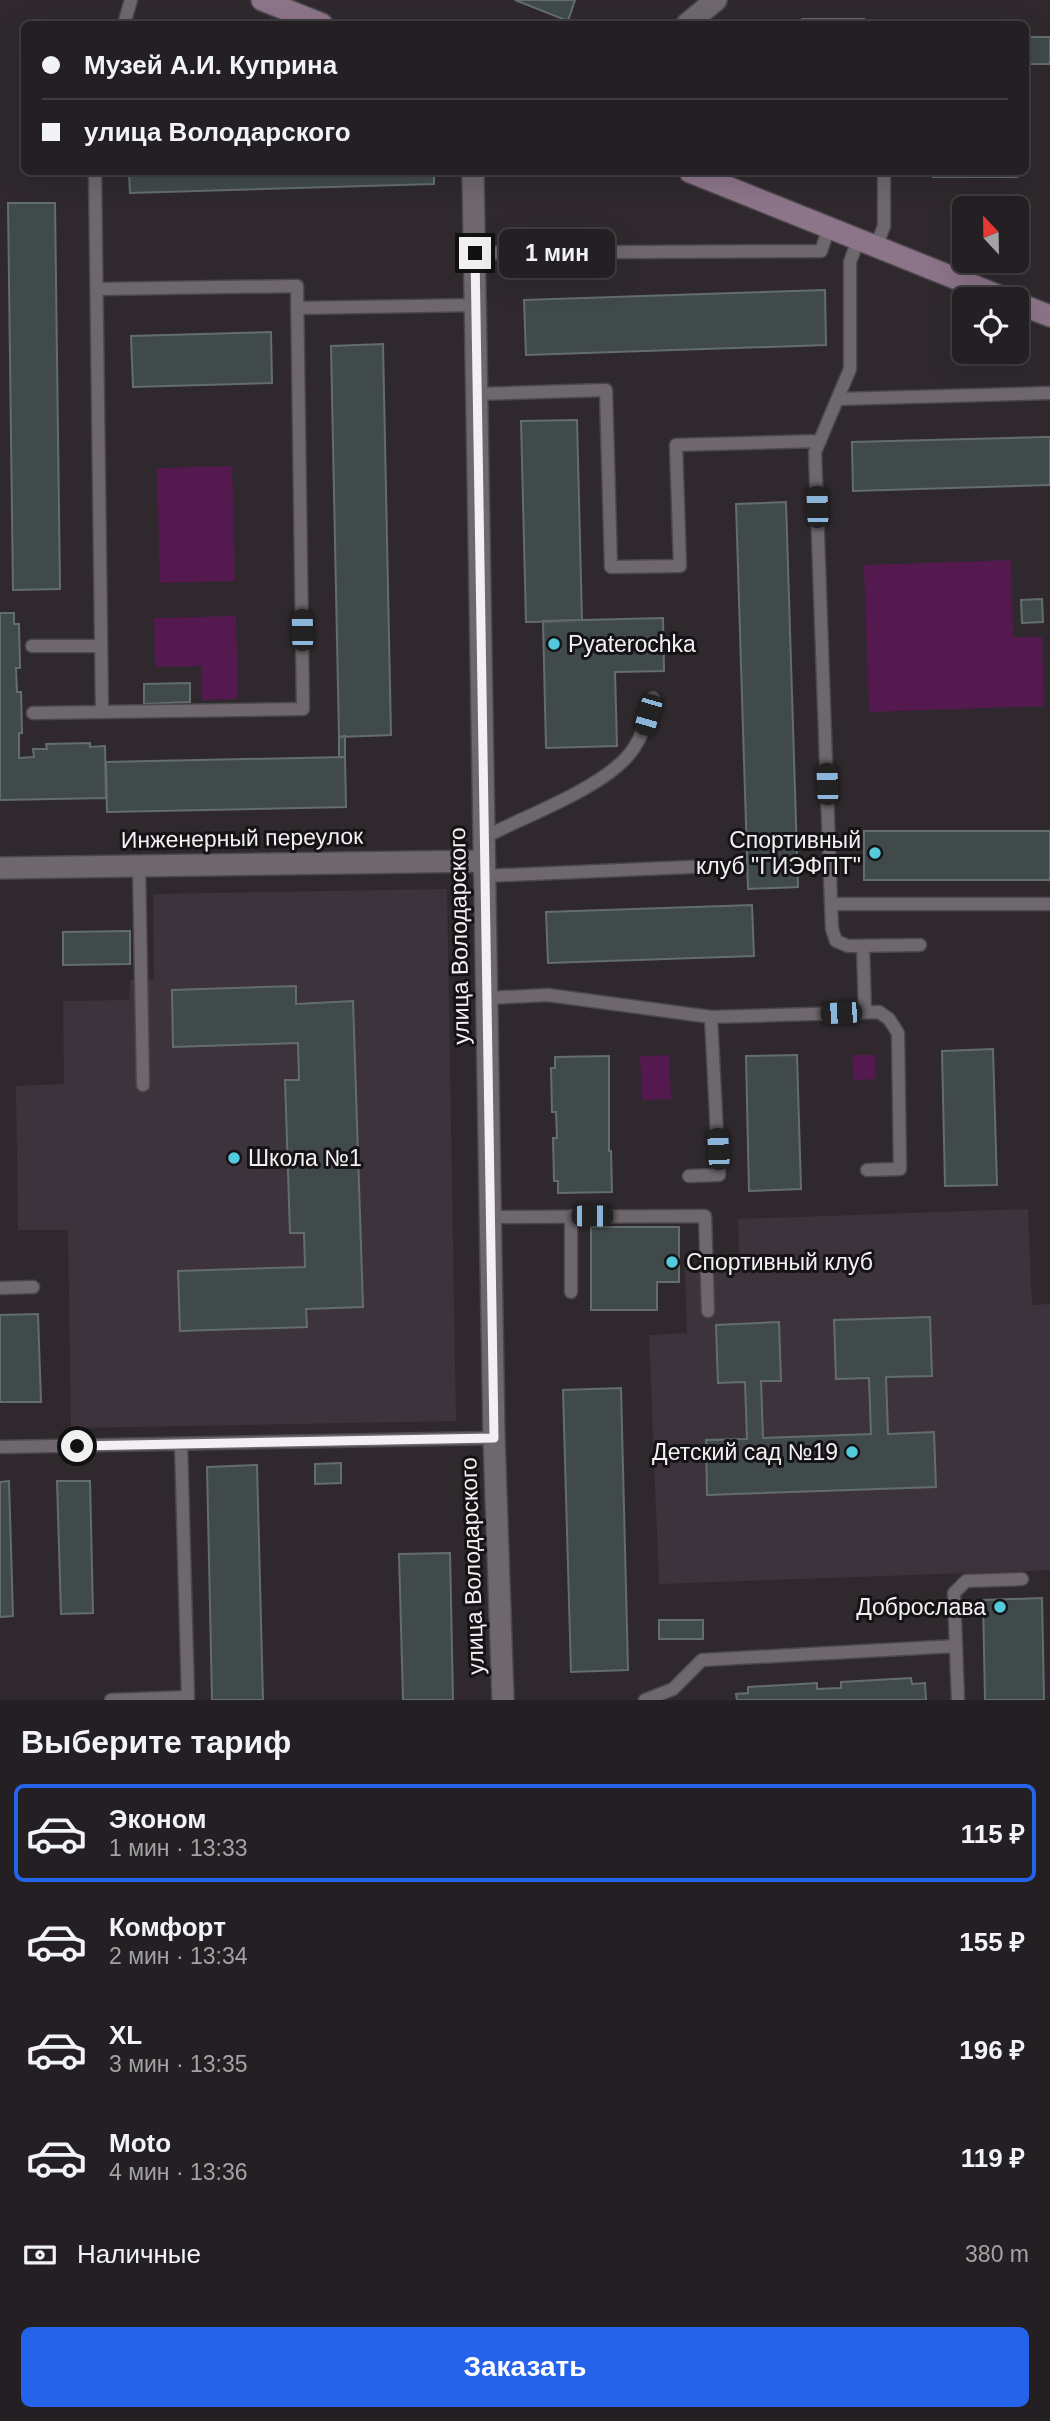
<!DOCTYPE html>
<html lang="ru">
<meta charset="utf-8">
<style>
:root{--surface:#231f22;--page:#2b272a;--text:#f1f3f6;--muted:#a3a2a5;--line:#403d40;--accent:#2563eb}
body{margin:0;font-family:Helvetica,sans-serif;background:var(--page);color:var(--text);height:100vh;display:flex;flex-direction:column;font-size:26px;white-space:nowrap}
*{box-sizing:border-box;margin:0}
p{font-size:23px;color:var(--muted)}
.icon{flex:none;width:38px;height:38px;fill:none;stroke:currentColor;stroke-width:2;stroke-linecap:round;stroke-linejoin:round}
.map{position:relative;height:1700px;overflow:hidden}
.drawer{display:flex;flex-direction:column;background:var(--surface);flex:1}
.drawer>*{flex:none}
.banner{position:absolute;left:21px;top:21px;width:1008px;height:154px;border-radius:10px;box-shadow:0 7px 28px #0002,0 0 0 2px var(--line);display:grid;align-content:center;height:154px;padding:0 21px;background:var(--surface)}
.needle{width:46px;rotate:338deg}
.fabs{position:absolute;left:952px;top:196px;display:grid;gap:14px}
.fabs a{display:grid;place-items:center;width:77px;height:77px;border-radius:10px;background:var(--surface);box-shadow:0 7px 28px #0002,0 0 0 2px var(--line);font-size:35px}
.end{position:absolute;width:32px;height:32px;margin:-16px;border:9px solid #f3f0f3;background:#111;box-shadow:0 0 0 4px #111}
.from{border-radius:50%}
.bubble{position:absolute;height:49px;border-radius:10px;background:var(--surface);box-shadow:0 7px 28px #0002,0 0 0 2px var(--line);font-size:23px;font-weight:700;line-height:49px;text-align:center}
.car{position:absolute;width:21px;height:42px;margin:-21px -10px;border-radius:9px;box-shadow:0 0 5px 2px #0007;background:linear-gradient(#222 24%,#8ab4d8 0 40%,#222 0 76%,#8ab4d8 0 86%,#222 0)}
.banner b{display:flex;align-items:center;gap:24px;height:66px;font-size:26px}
.banner b+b{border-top:2px solid var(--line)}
.banner i{width:18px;height:18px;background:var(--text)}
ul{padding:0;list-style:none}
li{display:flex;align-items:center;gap:21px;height:98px;margin:0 14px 10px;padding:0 7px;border:4px solid transparent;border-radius:10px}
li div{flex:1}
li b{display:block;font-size:26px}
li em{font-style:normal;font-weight:700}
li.selected{border-color:var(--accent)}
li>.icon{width:63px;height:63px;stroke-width:1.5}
h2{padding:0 21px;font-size:32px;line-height:84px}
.pay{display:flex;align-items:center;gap:18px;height:77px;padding:0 21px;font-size:26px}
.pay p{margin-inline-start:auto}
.primary-button{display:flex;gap:14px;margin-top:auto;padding:14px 21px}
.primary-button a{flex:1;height:80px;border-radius:10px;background:var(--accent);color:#fff;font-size:28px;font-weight:700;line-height:80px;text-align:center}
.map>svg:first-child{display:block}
.built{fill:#3d333c}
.green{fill:#541a50}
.building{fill:#414a4b;stroke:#646d6e;stroke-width:2}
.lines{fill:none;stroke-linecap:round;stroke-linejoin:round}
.lane-casing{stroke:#4c474b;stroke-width:15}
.street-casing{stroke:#4c474b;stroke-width:24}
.secondary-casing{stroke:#4c474b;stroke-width:24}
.lane{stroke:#6e676d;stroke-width:12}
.street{stroke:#6e676d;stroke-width:21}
.secondary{stroke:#8c7489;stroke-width:21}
.route{stroke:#f3f0f3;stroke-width:9}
.poi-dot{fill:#54cadd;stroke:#151315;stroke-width:2.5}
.labels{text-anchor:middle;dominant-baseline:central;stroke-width:6;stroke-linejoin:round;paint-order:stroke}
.poi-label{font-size:23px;fill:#f3f0f3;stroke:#151315;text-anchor:start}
.street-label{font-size:23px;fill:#f3f0f3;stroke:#151315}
</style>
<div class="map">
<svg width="1050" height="1700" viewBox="0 0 1050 1700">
<rect width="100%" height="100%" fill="#2f292e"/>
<path class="built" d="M447,889L456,1421L71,1428L68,1230H18L16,1086L64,1084L63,1001L129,1000L130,980L154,979L153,894Z
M1028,1209L1032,1305L1050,1304V1570L659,1584L649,1335L687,1333L685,1268L740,1266L738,1219Z"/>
<path class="green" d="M232,466L235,581L160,583L157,468Z
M1011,560L1013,637H1042L1044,706L869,712L864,565Z
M236,616L238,699L202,700L201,666L155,667L154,618Z
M669,1055L671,1099L642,1100L640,1056Z
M852,1055H875L876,1079L853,1080Z"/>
<path class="building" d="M515,0H575L568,21Z
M802,19H864V24H802Z
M1026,37H1050V64H1026Z
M129,172H434V184L130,193Z
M933,172H1017V177H933Z
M8,203H55L60,589L13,590Z
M825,290L826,345L526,355L524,300Z
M271,332L272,383L133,387L131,336Z
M383,344L391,735L339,737L331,346Z
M577,420L582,621L526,622L521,421Z
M1046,437H1050V485L853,491L852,442Z
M786,502L798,887L748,889L736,504Z
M1042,599L1043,622L1022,623L1021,600Z
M0,613H14V624H19L20,668H16L17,692H21L22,733H19V758L34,757L33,749H47L46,744L90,743V747L105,746L106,798L0,800Z
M663,618L664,671L615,672L617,746L546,748L543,621Z
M190,683V702L144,704V684Z
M345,736V757H339V737Z
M345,757L346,807L107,812L106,762Z
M864,831H1050V880H864Z
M752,905L754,956L548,963L546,912Z
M130,931V964L63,965V932Z
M296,986V1004L353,1001L363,1307L306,1309L307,1327L180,1331L178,1271L305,1267L304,1233H290L285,1080H299L298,1043L173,1047L172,990Z
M993,1049L997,1185L945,1186L942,1051Z
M797,1055L801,1189L749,1191L746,1056Z
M609,1056V1151H611L612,1192L558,1193V1181H554L553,1138H557L556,1112H552L551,1068H555V1057Z
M591,1227H679V1282H657V1310H591Z
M38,1314L41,1402H0V1315Z
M930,1317L932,1376L886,1377L888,1434L934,1432L936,1487L707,1495L706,1440L747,1439L745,1382L718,1383L716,1325L779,1322L781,1381H761L763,1438L871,1434L869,1378L836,1379L834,1320Z
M621,1388L628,1670L571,1672L563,1390Z
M341,1463V1483L315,1484V1464Z
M257,1465L263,1700H212L207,1467Z
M9,1481L13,1616L0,1617V1482Z
M57,1481H90L93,1613L61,1614Z
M450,1553L453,1700H403L399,1554Z
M1042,1598L1044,1700H985L983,1600Z
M659,1620H703V1639H659Z
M911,1678L912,1684L925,1683L926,1700H737L736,1694L748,1693V1687L817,1683V1689L841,1688V1682Z"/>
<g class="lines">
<defs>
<path id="lane" d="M124,24L131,0
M95,172L102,712
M876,247L884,226V172
M475,253L821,251L829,228
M297,308L476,305
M477,394L606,390L611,567L680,566L676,445L820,441
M838,399L1050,393
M32,646H101
M33,713L303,709L297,286L97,289
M483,838C525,816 595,791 626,758C642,741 647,719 653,698
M139,866L143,1085
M484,876L713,866
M831,904L815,452L850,369V262L858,240
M920,945L848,946L836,941L832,929L831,904H1050
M863,946L865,1012
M487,998L548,995L711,1017L879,1012L889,1019L898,1033L900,1169L867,1170
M689,1176L719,1175L711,1017
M571,1216V1292
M492,1217L705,1216L708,1311
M0,1288L33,1287
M0,1447L494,1438
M111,1700L188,1697L181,1444
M645,1700L673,1689L702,1660L956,1646
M958,1700L954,1593L966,1581L1022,1579"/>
<path id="street" d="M687,24L716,0
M473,172L494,1438L503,1700
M0,868L484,861"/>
<path id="secondary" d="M262,0L322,24
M690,172L1007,299
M1017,303L1050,316"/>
</defs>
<use href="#lane" class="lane-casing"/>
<use href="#street" class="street-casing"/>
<use href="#secondary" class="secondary-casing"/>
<use href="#lane" class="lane"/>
<use href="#street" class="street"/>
<use href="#secondary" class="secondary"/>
</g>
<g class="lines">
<path class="route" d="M77,1446L494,1438L475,253"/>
</g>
<g class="poi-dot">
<circle cx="554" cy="644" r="7"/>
<circle cx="875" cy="853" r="7"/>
<circle cx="234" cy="1158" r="7"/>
<circle cx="672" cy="1262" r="7"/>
<circle cx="852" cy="1452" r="7"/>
<circle cx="1000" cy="1607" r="7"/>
</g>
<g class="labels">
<g class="poi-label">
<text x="568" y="644">Pyaterochka</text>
<text x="861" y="840" text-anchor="end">Спортивный<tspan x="861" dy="26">клуб "ГИЭФПТ"</tspan></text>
<text x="248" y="1158">Школа №1</text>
<text x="686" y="1262">Спортивный клуб</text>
<text x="838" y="1452" text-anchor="end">Детский сад №19</text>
<text x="986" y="1607" text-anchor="end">Доброслава</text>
</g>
<g class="street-label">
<text transform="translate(242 838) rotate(-1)">Инженерный переулок</text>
<text transform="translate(459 936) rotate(-91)">улица Володарского</text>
<text transform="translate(472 1566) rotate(-92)">улица Володарского</text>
</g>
</g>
</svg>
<div class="fabs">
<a><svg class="needle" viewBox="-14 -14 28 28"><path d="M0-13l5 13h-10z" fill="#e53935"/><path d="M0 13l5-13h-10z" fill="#a3a2a5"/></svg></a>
<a><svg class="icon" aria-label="locate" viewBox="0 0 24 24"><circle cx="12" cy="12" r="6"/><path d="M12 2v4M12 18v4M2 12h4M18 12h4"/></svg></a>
</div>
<i class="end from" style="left:77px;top:1446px"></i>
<i class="end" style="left:475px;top:253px"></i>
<div class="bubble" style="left:499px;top:229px;width:116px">1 мин</div>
<i class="car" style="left:817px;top:507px;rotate:358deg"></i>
<i class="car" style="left:302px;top:630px;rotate:359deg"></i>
<i class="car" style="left:648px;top:715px;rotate:196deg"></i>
<i class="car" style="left:827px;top:784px;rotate:358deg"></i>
<i class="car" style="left:841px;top:1013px;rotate:268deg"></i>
<i class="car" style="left:718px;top:1149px;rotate:357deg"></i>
<i class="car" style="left:592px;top:1216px;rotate:90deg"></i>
<div class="banner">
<b><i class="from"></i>Музей А.И. Куприна</b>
<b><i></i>улица Володарского</b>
</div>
</div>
<section class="drawer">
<h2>Выберите тариф</h2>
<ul>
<li class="selected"><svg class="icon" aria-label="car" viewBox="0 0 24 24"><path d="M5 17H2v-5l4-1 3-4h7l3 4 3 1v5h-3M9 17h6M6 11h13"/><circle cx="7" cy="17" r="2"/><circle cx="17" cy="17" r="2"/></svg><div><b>Эконом</b><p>1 мин · 13:33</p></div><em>115 ₽</em></li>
<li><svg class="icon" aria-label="car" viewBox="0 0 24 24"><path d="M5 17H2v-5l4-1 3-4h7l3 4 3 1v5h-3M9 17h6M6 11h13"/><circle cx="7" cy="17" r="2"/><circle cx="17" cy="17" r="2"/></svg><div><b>Комфорт</b><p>2 мин · 13:34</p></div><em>155 ₽</em></li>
<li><svg class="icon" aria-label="car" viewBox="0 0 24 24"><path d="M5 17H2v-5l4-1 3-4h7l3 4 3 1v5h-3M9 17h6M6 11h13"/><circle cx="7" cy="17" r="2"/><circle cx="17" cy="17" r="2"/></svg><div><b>XL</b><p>3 мин · 13:35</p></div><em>196 ₽</em></li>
<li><svg class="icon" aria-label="car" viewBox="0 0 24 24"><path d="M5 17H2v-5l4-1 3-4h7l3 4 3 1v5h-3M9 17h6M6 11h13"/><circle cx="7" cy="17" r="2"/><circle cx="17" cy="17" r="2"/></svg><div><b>Moto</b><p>4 мин · 13:36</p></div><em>119 ₽</em></li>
</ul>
<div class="pay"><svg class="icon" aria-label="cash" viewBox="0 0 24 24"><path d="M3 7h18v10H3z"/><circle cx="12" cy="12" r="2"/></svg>Наличные<p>380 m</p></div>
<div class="primary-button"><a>Заказать</a></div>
</section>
